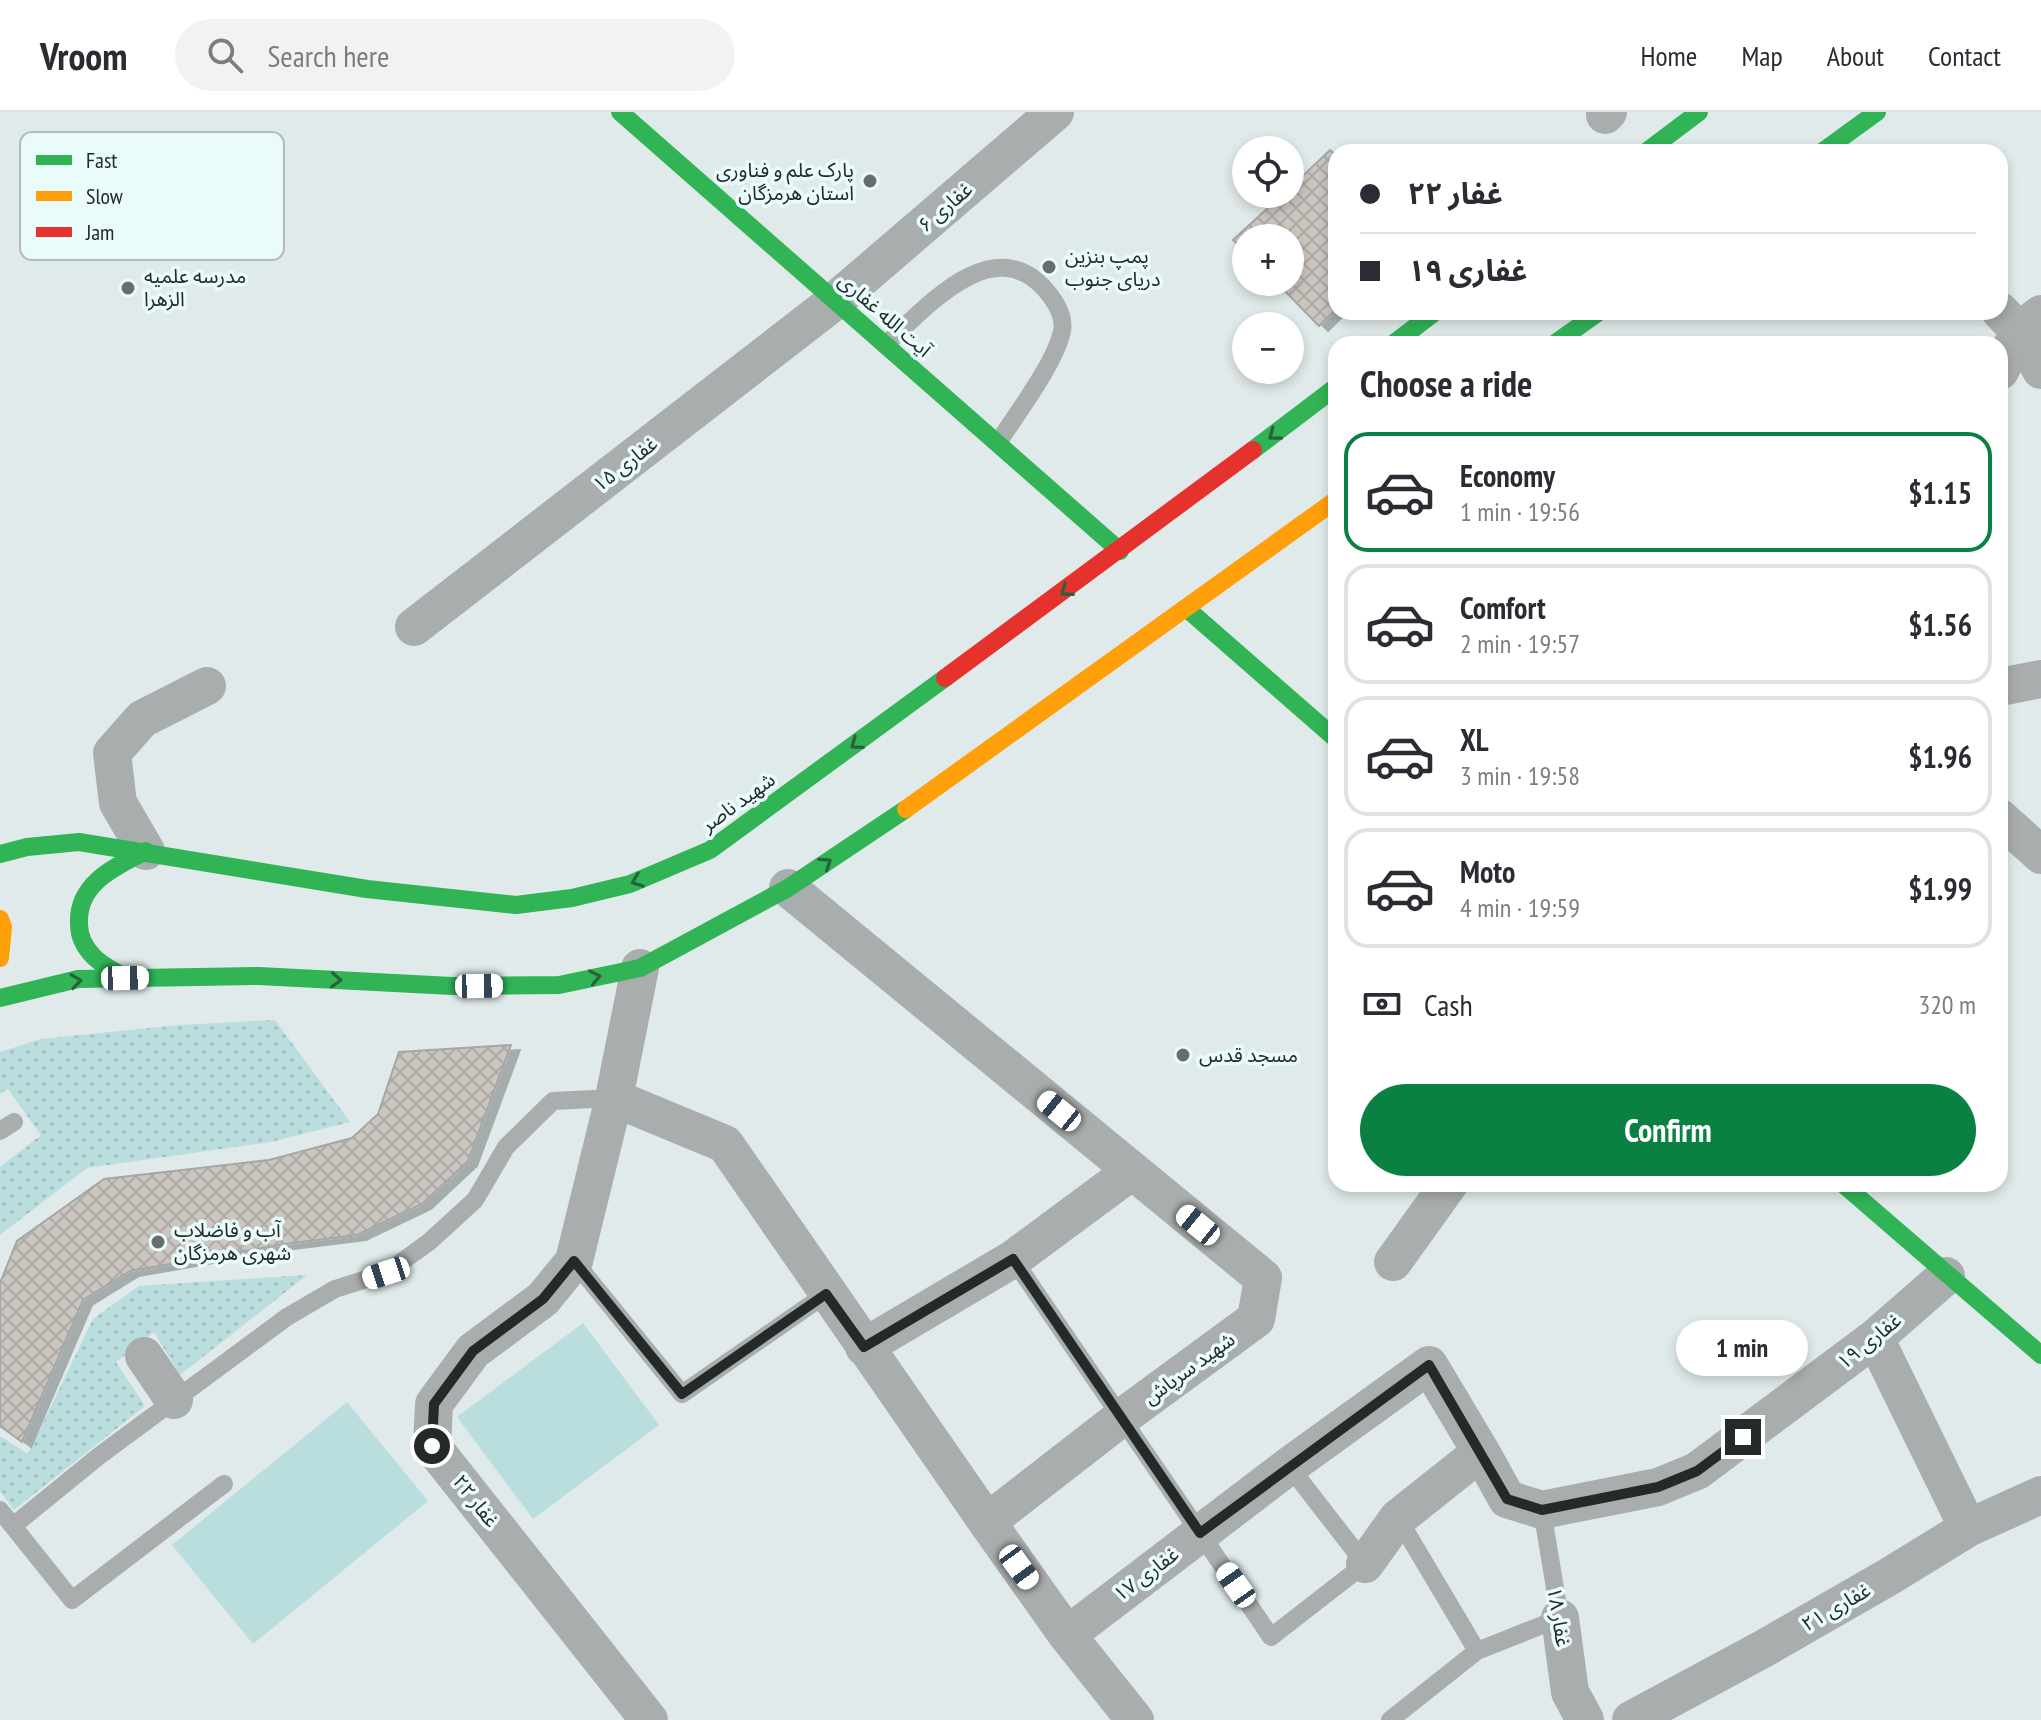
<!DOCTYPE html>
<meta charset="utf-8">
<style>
:root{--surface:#fff;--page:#f2f2f3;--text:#2b2b33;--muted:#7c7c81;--line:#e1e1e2;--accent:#0b8043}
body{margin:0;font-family:"PT Sans Narrow","Noto Sans Arabic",sans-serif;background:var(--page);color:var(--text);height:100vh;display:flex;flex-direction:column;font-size:30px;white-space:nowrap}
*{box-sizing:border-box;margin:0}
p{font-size:26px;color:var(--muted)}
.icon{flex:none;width:44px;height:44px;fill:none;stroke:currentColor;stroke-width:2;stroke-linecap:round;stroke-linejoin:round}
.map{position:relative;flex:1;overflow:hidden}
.drawer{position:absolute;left:1328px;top:224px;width:680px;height:856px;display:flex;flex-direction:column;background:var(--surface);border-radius:24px;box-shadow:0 4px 12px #0003}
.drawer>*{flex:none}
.guide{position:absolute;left:1328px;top:32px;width:680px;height:176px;border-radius:24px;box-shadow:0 4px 12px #0003;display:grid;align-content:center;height:176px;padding:0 32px;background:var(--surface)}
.tools{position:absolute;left:1232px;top:24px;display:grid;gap:16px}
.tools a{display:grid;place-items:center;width:72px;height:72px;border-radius:50%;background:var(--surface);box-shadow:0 4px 12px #0003;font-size:40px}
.end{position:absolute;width:36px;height:36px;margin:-18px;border:10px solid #242a2a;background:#fff;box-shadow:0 0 0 4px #fff}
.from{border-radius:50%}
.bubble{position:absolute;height:56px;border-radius:28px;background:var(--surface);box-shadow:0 4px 12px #0003;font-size:26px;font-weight:700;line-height:56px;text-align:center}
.car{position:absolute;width:24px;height:48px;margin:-24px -12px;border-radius:10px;box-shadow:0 0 6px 2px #0007;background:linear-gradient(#fff 24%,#345 0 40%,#fff 0 76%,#345 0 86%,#fff 0)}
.guide b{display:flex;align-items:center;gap:28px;height:76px;font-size:30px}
.guide b+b{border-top:2px solid var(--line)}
.guide i{width:20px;height:20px;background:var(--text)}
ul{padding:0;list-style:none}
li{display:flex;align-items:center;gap:24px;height:120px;margin:0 16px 12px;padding:0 16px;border:4px solid var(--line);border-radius:24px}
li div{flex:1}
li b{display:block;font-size:30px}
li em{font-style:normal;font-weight:700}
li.active{border-color:var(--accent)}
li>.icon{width:72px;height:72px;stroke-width:1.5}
h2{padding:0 32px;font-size:36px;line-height:96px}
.pay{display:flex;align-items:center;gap:20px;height:88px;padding:0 32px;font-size:30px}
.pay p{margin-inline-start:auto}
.action{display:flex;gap:16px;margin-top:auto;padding:16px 32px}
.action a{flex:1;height:92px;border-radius:48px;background:var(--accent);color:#fff;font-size:32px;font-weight:700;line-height:92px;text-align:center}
header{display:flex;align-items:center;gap:48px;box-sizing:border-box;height:112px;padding:0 40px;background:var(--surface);border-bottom:2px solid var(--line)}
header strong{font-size:38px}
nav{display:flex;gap:44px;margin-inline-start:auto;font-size:28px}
.search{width:560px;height:72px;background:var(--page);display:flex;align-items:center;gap:20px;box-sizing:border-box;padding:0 28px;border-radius:44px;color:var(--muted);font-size:30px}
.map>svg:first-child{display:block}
.grass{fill:url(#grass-dots)}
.pitch{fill:#baddde}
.building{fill:url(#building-cross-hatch);stroke:#a5a7a6;stroke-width:2;filter:url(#shadow)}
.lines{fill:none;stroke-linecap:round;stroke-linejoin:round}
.lane{stroke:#aaadad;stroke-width:18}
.street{stroke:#aaadad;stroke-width:38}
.fast{stroke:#30b455;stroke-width:18}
.slow{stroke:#ff9f0a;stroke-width:18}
.jam{stroke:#e5322d;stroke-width:18}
.oneway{stroke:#29613b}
.route{stroke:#242a2a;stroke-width:10}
.poi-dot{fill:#666d6d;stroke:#eafbfb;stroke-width:3}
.labels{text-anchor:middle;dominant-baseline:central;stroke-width:7;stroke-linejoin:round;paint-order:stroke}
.poi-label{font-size:20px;fill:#242a2a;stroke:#eafbfb;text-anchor:start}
.street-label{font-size:20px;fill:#242a2a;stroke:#eafbfb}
.key{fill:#eafbfb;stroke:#afbcbc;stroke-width:2}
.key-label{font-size:22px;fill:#242a2a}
</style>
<header>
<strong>Vroom</strong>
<div class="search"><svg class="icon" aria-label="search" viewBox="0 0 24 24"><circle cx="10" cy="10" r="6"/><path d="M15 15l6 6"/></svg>Search here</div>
<nav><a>Home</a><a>Map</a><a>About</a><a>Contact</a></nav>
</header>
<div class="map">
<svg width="2041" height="1608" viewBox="0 0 2041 1608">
<defs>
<pattern id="grass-dots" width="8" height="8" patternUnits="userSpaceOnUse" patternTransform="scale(2)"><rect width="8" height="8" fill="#baddde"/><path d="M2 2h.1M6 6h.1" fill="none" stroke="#a0bebf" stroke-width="1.8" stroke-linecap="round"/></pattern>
<pattern id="building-cross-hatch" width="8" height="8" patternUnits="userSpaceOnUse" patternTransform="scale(2)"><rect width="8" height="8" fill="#ccc6c1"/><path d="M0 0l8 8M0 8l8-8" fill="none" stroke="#afaaa6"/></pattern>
<filter id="shadow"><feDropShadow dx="9" dy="5" stdDeviation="0" flood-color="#0004"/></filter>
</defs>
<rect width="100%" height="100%" fill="#e1eaea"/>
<path class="grass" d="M275,908L350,1010L271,1030L87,1056L0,1123V1055L41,1023L8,977L0,982V940L41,927L179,913Z
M307,1163L180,1263L154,1220L116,1250L145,1294L14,1398L0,1379V1324L28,1342L93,1207L139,1174Z"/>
<path class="pitch" d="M583,1211L659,1313L533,1407L457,1305Z
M347,1290L428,1389L253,1532L172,1433Z"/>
<path class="building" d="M1330,38L1336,43V197L1319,214L1276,170H1290V126H1246V140L1233,128L1283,82H1290V76Z
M511,933L468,1049L422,1092L357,1123L285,1132L130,1159L83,1188L22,1330L0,1314V1171L17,1129L104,1067L269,1048L352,1026L378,1002L399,940Z"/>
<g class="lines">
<path class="lane" d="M885,233C925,197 990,120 1043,175C1054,187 1065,203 1062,219C1055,252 1016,302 998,331
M0,1019L14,1010
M1013,1147L1271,1525L1365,1452L1289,1354
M574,1149L682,1282L826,1182
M0,1398L72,1488L224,1372
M1398,1406L1477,1539
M13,1414L99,1344L287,1205L335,1177L386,1161L429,1130L475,1088L506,1035L553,989L614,986
M1390,1608L1477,1539L1560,1506L1542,1398"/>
<path class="street" d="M1605,3L1608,0
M2000,199L2019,219L2041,258
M2000,259L2019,219L2041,202
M414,515L835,189L1055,0
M2000,575L2041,567
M2000,706L2041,743
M146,739L118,691L112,641L142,607L207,574
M640,856L614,986L574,1149L543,1187L473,1239L434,1292L432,1334L649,1608
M614,986L725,1032L987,1410L1121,1306L1256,1207L1263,1166L788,776
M1393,1150L1449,1072
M1875,1226L1968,1416
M864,1235L1013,1147L1132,1059
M144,1244L174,1288
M987,1410L1067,1523
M1365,1452L1398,1406L1481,1340L1507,1387L1542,1398L1658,1375L1697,1359L1875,1226L1946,1164
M1560,1506L1570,1580L1585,1608
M1135,1608L1067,1523L1289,1354L1429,1253L1481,1340
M1631,1608L1763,1537L1890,1464L1968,1416L2041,1383"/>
<path class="fast" d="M620,0L1120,439
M1646,40L1699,0
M1822,40L1877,0
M1393,232L1435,200
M1554,232L1599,200
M1253,338L1336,275
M1186,496L1336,627
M0,742L27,735L79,730L367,777L516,793L572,786L630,772L710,738L945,566
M125,866C115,859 103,854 94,845C85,836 79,824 79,812C77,771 115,755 146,739
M0,886L78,867L259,864L452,874L559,873L640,856L788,776L906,697
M1843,1072L2041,1243"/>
<path class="slow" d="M906,697L1336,388
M0,807L3,815L0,846"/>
<path class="jam" d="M945,566L1253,338"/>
</g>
<defs><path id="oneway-chevron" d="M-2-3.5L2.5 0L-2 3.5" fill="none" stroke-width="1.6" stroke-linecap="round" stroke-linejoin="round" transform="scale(2)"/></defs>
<g class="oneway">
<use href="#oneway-chevron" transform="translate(1274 323) rotate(143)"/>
<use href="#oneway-chevron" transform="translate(1066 479) rotate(144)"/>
<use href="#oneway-chevron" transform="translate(856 632) rotate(144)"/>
<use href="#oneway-chevron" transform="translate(826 751) rotate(-34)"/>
<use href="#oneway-chevron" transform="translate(637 769) rotate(159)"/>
<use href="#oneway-chevron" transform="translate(595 865) rotate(-12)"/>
<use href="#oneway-chevron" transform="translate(336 868) rotate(3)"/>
<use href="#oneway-chevron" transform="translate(76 869) rotate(-8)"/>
</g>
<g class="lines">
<path class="route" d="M432,1334L434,1292L473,1239L543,1187L574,1149L682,1282L826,1182L864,1235L1013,1147L1200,1421L1429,1253L1507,1387L1542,1398L1658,1375L1697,1359L1743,1325"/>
</g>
<g class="poi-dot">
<circle cx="870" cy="69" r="8"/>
<circle cx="1049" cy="155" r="8"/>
<circle cx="128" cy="176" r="8"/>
<circle cx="1183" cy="943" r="8"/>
<circle cx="158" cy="1130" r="8"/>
</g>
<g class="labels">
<g class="poi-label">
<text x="854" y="58" text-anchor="end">پارک علم و فناوری<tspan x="854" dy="23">استان هرمزگان</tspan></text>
<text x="1065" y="144">پمپ بنزین<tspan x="1065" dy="23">دریای جنوب</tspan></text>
<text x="144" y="164">مدرسه علمیه<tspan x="144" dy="23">الزهرا</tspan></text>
<text x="1199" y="943">مسجد قدس</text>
<text x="174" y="1118">آب و فاضلاب<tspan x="174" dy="23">شهری هرمزگان</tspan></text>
</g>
<g class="street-label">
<text transform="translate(945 95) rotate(-41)">غفاری ۶</text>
<text transform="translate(885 203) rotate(41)">آیت الله غفاری</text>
<text transform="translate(625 352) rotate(-38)">غفاری ۱۵</text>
<text transform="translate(738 690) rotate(-36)">شهید ناصر</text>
<text transform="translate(1869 1229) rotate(-39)">غفاری ۱۹</text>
<text transform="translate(1189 1256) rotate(-36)">شهید سرپاش</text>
<text transform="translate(476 1389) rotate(52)">غفار ۲۲</text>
<text transform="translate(1146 1462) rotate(-37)">غفاری ۱۷</text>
<text transform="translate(1836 1495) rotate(-30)">غفاری ۲۱</text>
<text transform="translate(1559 1505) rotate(81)">غفار ۱۸</text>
</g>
</g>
<rect x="20" y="20" width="264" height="128" rx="12" class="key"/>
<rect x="36" y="43" width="36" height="10" fill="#30b455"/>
<rect x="36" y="79" width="36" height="10" fill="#ff9f0a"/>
<rect x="36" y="115" width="36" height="10" fill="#e5322d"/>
<g class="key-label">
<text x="86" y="56">Fast</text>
<text x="86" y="92">Slow</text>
<text x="86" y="128">Jam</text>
</g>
</svg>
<div class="tools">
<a><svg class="icon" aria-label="locate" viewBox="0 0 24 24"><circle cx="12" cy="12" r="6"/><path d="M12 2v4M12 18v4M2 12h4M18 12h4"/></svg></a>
<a>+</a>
<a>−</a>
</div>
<i class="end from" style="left:432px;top:1334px"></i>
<i class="end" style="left:1743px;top:1325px"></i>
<div class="bubble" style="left:1676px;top:1208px;width:132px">1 min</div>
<i class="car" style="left:125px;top:866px;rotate:89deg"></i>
<i class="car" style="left:479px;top:874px;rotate:89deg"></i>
<i class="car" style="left:1059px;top:999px;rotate:309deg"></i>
<i class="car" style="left:1198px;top:1113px;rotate:309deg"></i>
<i class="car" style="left:386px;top:1161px;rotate:252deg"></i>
<i class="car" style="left:1019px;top:1455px;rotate:144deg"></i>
<i class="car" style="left:1236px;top:1473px;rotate:325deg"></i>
<div class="guide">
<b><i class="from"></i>غفار ۲۲</b>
<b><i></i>غفاری ۱۹</b>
</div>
<section class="drawer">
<h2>Choose a ride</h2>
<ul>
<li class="active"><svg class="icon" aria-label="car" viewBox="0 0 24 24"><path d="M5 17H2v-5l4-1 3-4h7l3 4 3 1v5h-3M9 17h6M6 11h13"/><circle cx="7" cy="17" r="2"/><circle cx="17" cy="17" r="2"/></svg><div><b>Economy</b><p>1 min · 19:56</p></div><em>$1.15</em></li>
<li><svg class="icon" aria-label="car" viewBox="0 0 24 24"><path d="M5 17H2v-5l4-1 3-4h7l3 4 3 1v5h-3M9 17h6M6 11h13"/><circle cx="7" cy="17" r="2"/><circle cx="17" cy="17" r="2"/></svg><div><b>Comfort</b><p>2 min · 19:57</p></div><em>$1.56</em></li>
<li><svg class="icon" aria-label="car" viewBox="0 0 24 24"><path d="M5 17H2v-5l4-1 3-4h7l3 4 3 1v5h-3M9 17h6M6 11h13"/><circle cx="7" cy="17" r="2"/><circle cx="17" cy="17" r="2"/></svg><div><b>XL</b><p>3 min · 19:58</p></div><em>$1.96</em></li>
<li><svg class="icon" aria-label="car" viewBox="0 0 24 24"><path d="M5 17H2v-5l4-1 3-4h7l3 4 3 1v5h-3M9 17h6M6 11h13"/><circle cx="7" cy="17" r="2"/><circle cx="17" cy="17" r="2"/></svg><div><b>Moto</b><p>4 min · 19:59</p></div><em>$1.99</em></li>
</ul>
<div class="pay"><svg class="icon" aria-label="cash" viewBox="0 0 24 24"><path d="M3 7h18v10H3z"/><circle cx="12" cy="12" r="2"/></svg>Cash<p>320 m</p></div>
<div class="action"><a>Confirm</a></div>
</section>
</div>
